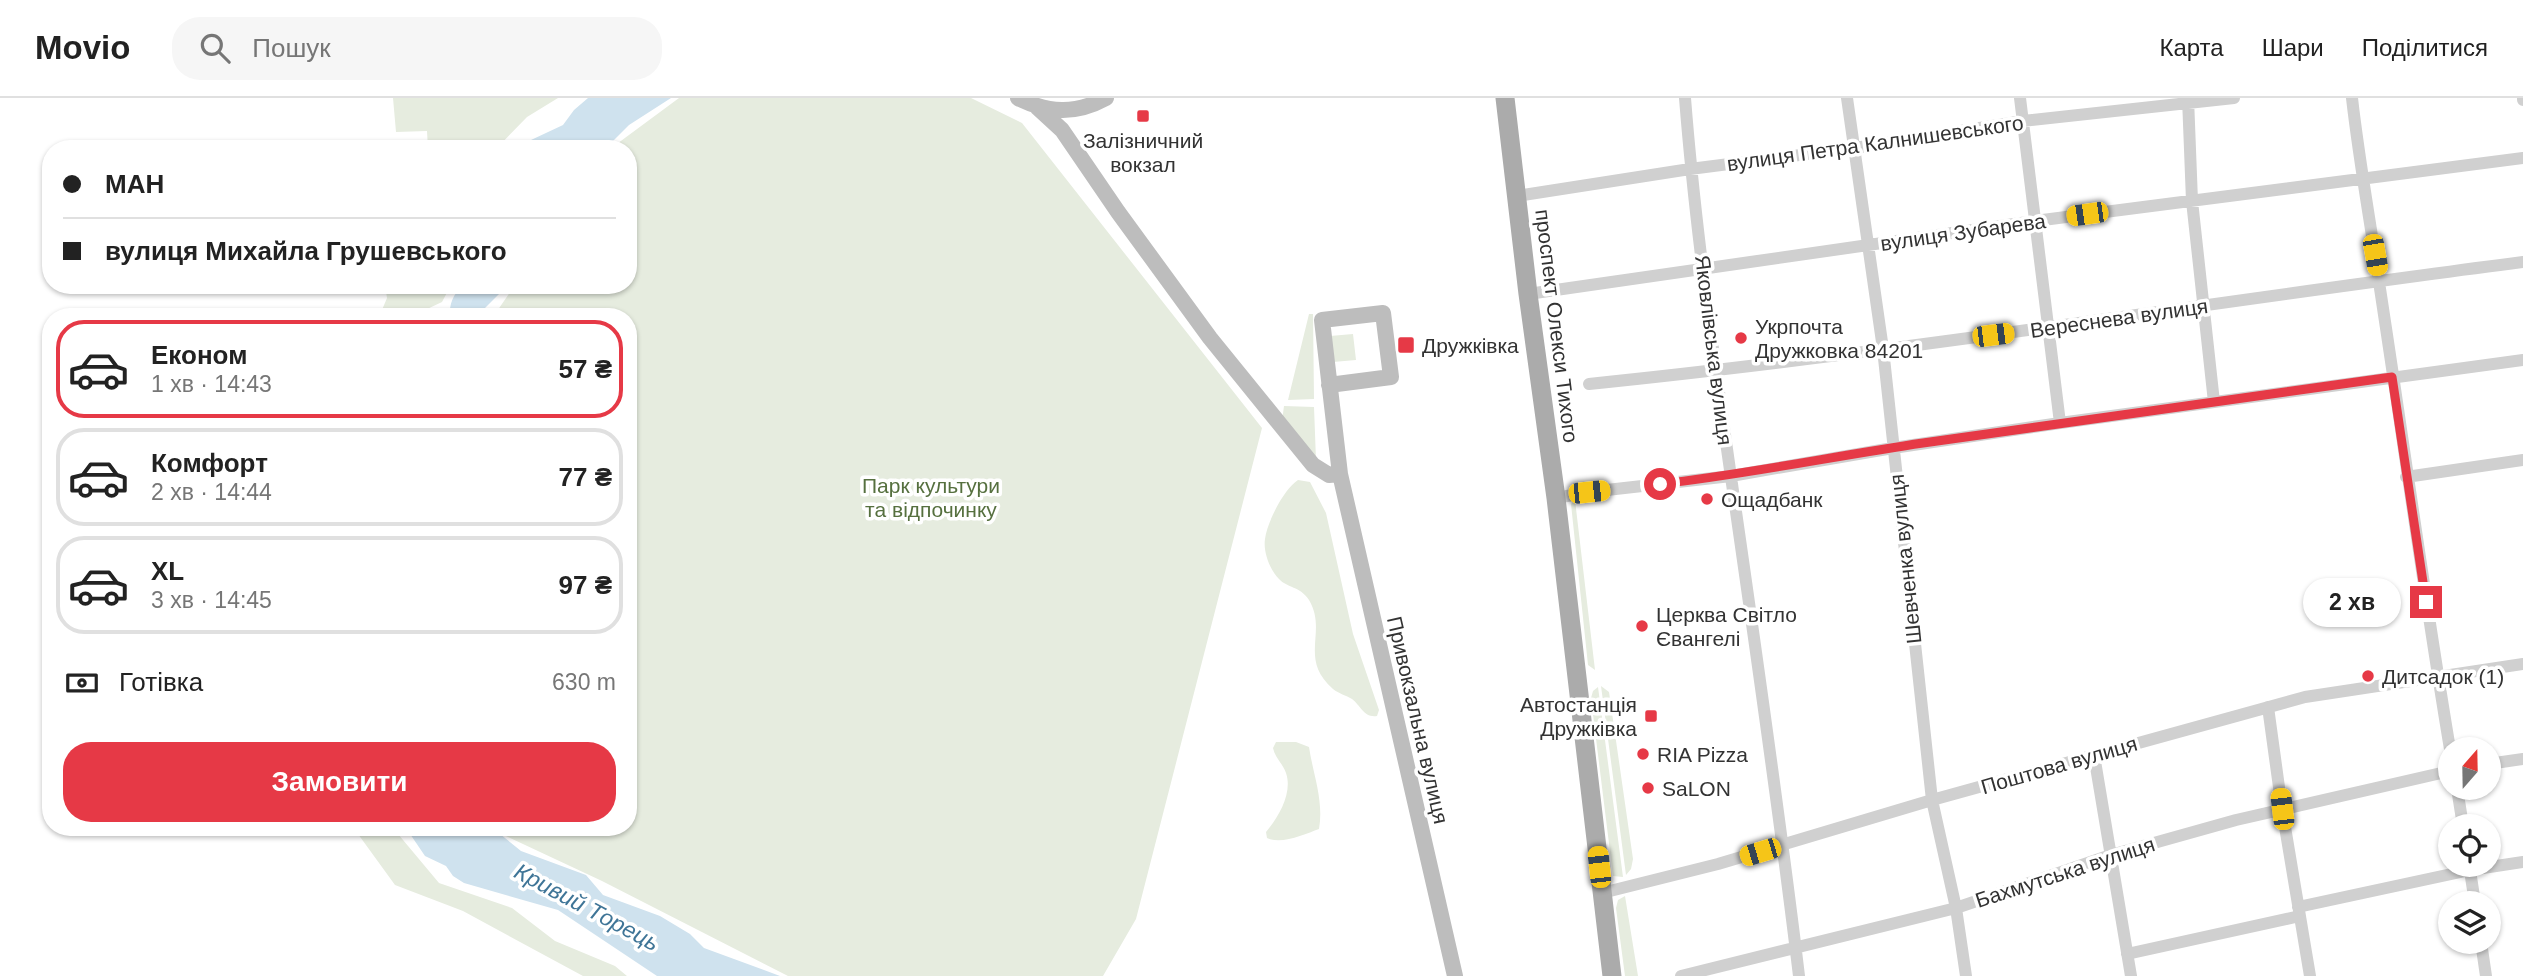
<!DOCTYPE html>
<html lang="uk">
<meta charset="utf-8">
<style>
:root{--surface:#fff;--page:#f6f6f6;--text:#222;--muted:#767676;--line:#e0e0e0;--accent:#e63946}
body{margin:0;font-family:Arial,sans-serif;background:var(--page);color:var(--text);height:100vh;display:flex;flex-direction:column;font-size:26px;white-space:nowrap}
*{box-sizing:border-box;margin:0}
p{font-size:23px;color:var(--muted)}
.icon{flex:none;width:38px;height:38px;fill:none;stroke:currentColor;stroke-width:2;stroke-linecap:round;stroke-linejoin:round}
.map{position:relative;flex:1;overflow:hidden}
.sheet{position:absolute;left:42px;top:210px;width:595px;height:528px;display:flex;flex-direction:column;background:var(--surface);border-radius:28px;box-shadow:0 2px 5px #0004}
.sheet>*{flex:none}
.guide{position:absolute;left:42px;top:42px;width:595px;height:154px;border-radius:28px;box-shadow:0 2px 5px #0004;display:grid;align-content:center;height:154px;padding:0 21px;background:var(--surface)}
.needle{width:46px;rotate:20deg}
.fabs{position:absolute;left:2438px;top:639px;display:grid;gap:14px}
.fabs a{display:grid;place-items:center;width:63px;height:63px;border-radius:50%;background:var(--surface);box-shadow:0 2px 5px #0004;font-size:35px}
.end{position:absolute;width:32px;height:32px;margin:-16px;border:9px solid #e63946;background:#fff;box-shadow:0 0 0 4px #fff}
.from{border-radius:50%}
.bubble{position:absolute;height:49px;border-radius:24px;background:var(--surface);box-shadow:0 2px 5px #0004;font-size:23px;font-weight:800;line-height:49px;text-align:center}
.car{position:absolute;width:21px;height:42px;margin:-21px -10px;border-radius:9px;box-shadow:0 0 5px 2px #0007;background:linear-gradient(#f5c518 24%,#345 0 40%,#f5c518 0 76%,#345 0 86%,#f5c518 0)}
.guide b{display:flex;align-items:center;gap:24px;height:66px;font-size:26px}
.guide b+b{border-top:2px solid var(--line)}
.guide i{width:18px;height:18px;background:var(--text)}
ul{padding:12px 0 0;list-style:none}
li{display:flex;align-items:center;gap:21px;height:98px;margin:0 14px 10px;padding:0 7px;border:4px solid var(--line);border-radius:28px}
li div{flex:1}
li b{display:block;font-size:26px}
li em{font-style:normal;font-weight:800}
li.current{border-color:var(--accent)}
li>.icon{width:63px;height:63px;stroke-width:1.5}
.pay{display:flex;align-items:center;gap:18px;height:77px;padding:0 21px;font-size:26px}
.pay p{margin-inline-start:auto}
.action{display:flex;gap:14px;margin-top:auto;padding:14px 21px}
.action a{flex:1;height:80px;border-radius:28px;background:var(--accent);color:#fff;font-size:28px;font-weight:800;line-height:80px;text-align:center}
header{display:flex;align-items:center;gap:42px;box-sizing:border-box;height:98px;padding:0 35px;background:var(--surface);border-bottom:2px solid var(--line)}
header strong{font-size:33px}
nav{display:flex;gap:38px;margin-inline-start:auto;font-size:24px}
.search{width:490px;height:63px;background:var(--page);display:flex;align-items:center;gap:18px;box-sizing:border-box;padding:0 24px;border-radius:28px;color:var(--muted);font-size:26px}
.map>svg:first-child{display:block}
.green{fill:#e6ecdf}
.water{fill:#cfe2ee}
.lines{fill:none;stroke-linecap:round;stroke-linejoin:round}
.street{stroke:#d0d0d0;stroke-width:12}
.secondary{stroke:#bdbdbd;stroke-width:16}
.primary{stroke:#ababab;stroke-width:19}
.route{stroke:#e63946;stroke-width:9}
.poi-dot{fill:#e63946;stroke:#fff;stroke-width:2.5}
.labels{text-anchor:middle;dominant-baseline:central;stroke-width:7;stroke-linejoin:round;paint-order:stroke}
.poi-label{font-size:21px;fill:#333;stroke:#fff;text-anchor:start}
.street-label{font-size:21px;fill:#333;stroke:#fff}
.park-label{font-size:21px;fill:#56703f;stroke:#fff}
.water-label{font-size:23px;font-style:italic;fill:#3f7597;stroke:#fff}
</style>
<header>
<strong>Movio</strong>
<div class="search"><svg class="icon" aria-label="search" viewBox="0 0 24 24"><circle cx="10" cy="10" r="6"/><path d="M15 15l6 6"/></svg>Пошук</div>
<nav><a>Карта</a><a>Шари</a><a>Поділитися</a></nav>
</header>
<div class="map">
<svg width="2523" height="878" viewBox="0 0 2523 878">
<rect width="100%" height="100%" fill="#fff"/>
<path class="green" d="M393,0H558L527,19L496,51H428L427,33L396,34Z
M679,0H971L1022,25L1262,330L1136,821L1103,878H788L602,783L506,738L495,730H628V219H493L515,187H628V51H610Z
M385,187H451L442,204L425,212L420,219H379L387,200Z
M1309,216H1313L1314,301L1288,302Z
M1353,236L1356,262L1333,264L1330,238Z
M1284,308L1314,309L1316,362L1282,323Z
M1298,382L1310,384L1326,415L1353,536L1379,612L1377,618C1364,620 1361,608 1352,601C1346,597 1339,596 1333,591C1298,560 1328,534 1309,502C1300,488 1287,490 1279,481C1270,472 1263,454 1265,441C1267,424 1284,391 1298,382Z
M1575,402L1595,572L1588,567L1571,406Z
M1601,588L1609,594L1633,761L1631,771L1626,777Z
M1598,589L1623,779L1613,778L1591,600L1593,593Z
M1276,644H1296L1309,649C1313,676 1324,703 1319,731C1305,736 1282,747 1267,740L1266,734C1278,720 1293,695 1286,675C1283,666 1275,660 1273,650Z
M356,730H393L439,785L512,810L555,843L615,868L627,878H583L463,813L395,787L358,736Z
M1625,798L1638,878H1625L1616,810L1618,802Z"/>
<path class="water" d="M588,0H671L629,27L605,51H528L531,42L563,27L574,12Z
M467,187H508L476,219H447L450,217C449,205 455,191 467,187Z
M406,730H485L500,736L521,753L586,777L603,797L660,818L690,836L704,850L780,878H657L558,812L464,785L453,778L446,768L425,758Z"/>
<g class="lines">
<path class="street" d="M1685,0C1695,127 1713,253 1731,379C1755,545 1779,711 1799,878
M1847,0L1883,251L1932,702L1956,810L1966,878
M2020,0L2060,325
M2188,0L2192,103L2214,304
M2352,0C2359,62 2370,122 2379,184C2403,340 2424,496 2450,651
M2523,0V2
M1517,98L1690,71L1855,50L2023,23L2234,0
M1528,196L2035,123L2523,60
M1589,286C1902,254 2212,204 2523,164
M2406,379L2523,362
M1556,400L1589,394L1731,378L1893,350L2060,325L2523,262
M2268,609L2282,711L2310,878
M2094,657L2131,878
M2488,666L2523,661
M2457,690L2463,728
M2469,766L2475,805
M1602,795L1718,766L1932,702L2305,599L2523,566
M2298,809L2470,772L2523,764
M2481,844L2486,878
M2127,856L2300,818
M1681,878L1956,810L2111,757L2236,722L2450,673"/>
<path class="secondary" d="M1018,0C1048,15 1075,17 1106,0
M1037,9L1062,32L1118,114L1210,240L1313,367L1329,377L1340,376L1322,222L1383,215L1391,279L1329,287
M1340,376L1455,878"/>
<path class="primary" d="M1505,0L1528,196L1556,400L1612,878"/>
</g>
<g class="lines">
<path class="route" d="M1660,386C1748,376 1835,358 1923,345C2079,322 2236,302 2392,279L2426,504"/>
</g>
<g class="poi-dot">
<rect x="1136" y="11" width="14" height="14" rx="3.5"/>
<circle cx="1741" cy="240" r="7"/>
<rect x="1397" y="238" width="18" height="18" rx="3.5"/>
<circle cx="1707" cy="401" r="7"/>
<circle cx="1642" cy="528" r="7"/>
<circle cx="2368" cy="578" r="7"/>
<rect x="1644" y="611" width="14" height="14" rx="3.5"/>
<circle cx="1643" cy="656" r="7"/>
<circle cx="1648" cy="690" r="7"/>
</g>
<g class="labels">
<g class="poi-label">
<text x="1143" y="42" text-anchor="middle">Залізничний<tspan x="1143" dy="24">вокзал</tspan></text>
<text x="1755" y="228">Укрпочта<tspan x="1755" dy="24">Дружковка 84201</tspan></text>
<text x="1422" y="247">Дружківка</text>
<text x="1721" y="401">Ощадбанк</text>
<text x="1656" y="516">Церква Світло<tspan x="1656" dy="24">Євангелі</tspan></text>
<text x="2382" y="578">Дитсадок (1)</text>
<text x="1637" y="606" text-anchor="end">Автостанція<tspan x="1637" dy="24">Дружківка</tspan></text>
<text x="1657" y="656">RIA Pizza</text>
<text x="1662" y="690">SaLON</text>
</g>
<g class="street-label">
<text transform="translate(1875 45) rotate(-8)">вулиця Петра Калнишевського</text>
<text transform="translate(1963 134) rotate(-8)">вулиця Зубарева</text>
<text transform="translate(2119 220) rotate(-8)">Вереснева вулиця</text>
<text transform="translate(1557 228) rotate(83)">проспект Олекси Тихого</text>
<text transform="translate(1714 252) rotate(83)">Яковлівська вулиця</text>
<text transform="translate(1905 461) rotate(-96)">Шевченка вулиця</text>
<text transform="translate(1418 622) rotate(77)">Привокзальна вулиця</text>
<text transform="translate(2059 667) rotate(-16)">Поштова вулиця</text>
<text transform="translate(2065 774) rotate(-18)">Бахмутська вулиця</text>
</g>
<g class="park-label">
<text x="931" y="387">Парк культури<tspan x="931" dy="24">та відпочинку</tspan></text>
</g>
<g class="water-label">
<text transform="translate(587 809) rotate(28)">Кривий Торець</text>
</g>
</g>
</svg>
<div class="fabs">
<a><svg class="needle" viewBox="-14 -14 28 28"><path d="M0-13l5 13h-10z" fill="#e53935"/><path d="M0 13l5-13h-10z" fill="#767676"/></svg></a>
<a><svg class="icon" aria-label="locate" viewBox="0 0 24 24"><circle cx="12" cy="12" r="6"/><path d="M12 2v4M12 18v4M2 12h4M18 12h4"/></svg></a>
<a><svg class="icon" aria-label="layers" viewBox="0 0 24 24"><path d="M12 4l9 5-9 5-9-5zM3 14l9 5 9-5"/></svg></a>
</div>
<i class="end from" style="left:1660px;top:386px"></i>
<i class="end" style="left:2426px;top:504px"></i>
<div class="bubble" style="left:2303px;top:480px;width:98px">2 хв</div>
<i class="car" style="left:2087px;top:116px;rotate:262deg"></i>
<i class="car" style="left:2375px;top:157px;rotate:170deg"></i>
<i class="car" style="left:1993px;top:237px;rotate:83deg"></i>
<i class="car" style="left:1589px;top:394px;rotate:84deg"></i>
<i class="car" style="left:2282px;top:711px;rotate:353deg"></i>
<i class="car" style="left:1760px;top:754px;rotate:253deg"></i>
<i class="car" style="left:1599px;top:769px;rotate:354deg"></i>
<div class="guide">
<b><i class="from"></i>МАН</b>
<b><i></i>вулиця Михайла Грушевського</b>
</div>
<section class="sheet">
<ul>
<li class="current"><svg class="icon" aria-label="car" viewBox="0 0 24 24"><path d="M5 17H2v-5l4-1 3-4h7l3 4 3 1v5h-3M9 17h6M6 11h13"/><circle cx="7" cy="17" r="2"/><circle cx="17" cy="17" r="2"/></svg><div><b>Економ</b><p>1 хв · 14:43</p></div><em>57 ₴</em></li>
<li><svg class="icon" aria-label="car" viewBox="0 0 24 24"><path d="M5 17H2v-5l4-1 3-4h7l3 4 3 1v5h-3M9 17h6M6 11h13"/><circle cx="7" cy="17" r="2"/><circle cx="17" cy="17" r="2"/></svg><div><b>Комфорт</b><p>2 хв · 14:44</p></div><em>77 ₴</em></li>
<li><svg class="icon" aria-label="car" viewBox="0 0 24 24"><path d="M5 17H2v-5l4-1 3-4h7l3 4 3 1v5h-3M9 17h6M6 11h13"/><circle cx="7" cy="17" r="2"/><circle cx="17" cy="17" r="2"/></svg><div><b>XL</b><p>3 хв · 14:45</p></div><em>97 ₴</em></li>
</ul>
<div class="pay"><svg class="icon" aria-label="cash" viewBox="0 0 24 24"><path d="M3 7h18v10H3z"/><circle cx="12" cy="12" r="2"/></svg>Готівка<p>630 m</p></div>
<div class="action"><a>Замовити</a></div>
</section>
</div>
